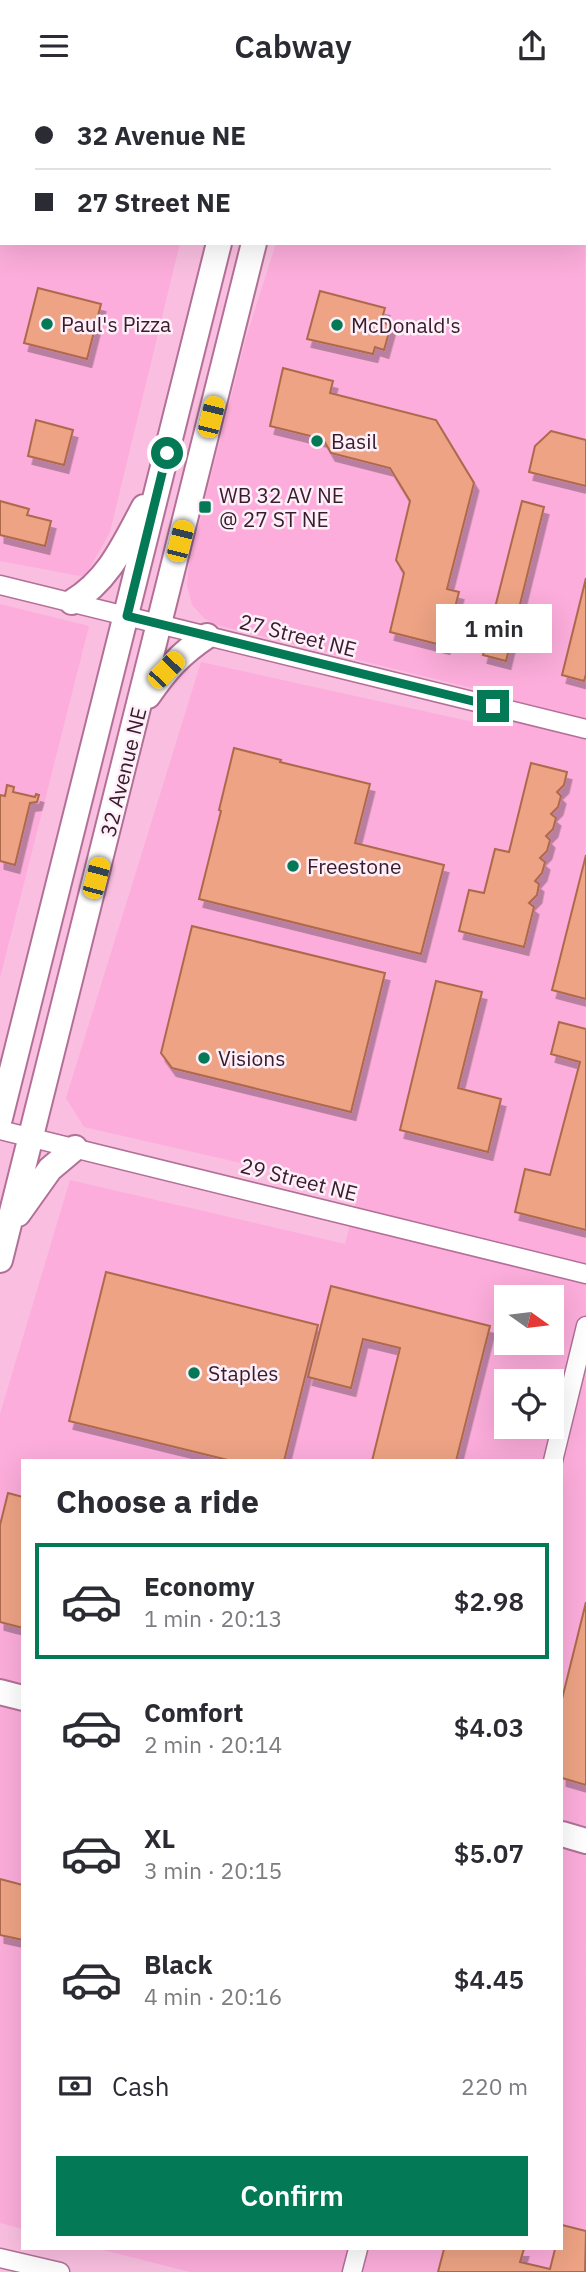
<!DOCTYPE html>
<meta charset="utf-8">
<style>
:root{--surface:#fff;--page:#f7f7f7;--text:#2b2b33;--muted:#7c7c81;--line:#e1e1e2;--accent:#047955}
body{margin:0;font-family:"IBM Plex Sans",sans-serif;background:var(--page);color:var(--text);height:100vh;display:flex;flex-direction:column;font-size:26px;white-space:nowrap}
*{box-sizing:border-box;margin:0}
p{font-size:23px;color:var(--muted)}
.icon{flex:none;width:38px;height:38px;fill:none;stroke:currentColor;stroke-width:2;stroke-linecap:round;stroke-linejoin:round}
.map{position:relative;flex:1;overflow:hidden}
.sheet{position:absolute;left:21px;top:1368px;width:542px;height:791px;display:flex;flex-direction:column;background:var(--surface);border-radius:0px;box-shadow:0 7px 28px #0002}
.sheet>*{flex:none}
.top-card{position:absolute;left:0px;top:0px;width:586px;height:154px;box-shadow:0 7px 28px #0002;display:grid;align-content:center;height:154px;padding:0 35px;background:var(--surface)}
.needle{width:46px;rotate:104deg}
.tools{position:absolute;left:494px;top:1194px;display:grid;gap:14px}
.tools a{display:grid;place-items:center;width:70px;height:70px;border-radius:0px;background:var(--surface);box-shadow:0 7px 28px #0002;font-size:35px}
.end{position:absolute;width:32px;height:32px;margin:-16px;border:9px solid #047955;background:#fff;box-shadow:0 0 0 4px #fff}
.from{border-radius:50%}
.bubble{position:absolute;height:49px;border-radius:0px;background:var(--surface);box-shadow:0 7px 28px #0002;font-size:23px;font-weight:600;line-height:49px;text-align:center}
.car{position:absolute;width:21px;height:42px;margin:-21px -10px;border-radius:9px;box-shadow:0 0 5px 2px #0007;background:linear-gradient(#f5c518 24%,#345 0 40%,#f5c518 0 76%,#345 0 86%,#f5c518 0)}
.top-card b{display:flex;align-items:center;gap:24px;height:66px;font-size:26px}
.top-card b+b{border-top:2px solid var(--line)}
.top-card i{width:18px;height:18px;background:var(--text)}
ul{padding:0;list-style:none}
li{display:flex;align-items:center;gap:21px;height:116px;margin:0 14px 10px;padding:0 21px;border:4px solid transparent;border-radius:0px}
li div{flex:1}
li b{display:block;font-size:26px}
li em{font-style:normal;font-weight:600}
li.current{border-color:var(--accent)}
li>.icon{width:63px;height:63px;stroke-width:1.5}
h2{padding:0 35px;font-size:32px;line-height:84px}
.pay{display:flex;align-items:center;gap:18px;height:77px;padding:0 35px;font-size:26px}
.pay p{margin-inline-start:auto}
.action{display:flex;gap:14px;margin-top:auto;padding:14px 35px}
.action a{flex:1;height:80px;border-radius:0px;background:var(--accent);color:#fff;font-size:28px;font-weight:600;line-height:80px;text-align:center}
header{display:flex;justify-content:space-between;align-items:center;height:91px;padding:0 35px;background:var(--surface);font-size:32px;font-weight:600}
.map>svg:first-child{display:block}
.built{fill:#fcaddb;fill-rule:evenodd}
.building{fill:#eda384;stroke:#ae694c;stroke-width:2;filter:url(#shadow)}
.lines{fill:none;stroke-linecap:round;stroke-linejoin:round}
.street-casing{stroke:#b27097;stroke-width:21}
.secondary-casing{stroke:#b27097;stroke-width:28}
.street{stroke:#fff;stroke-width:18}
.secondary{stroke:#fff;stroke-width:24}
.route{stroke:#047955;stroke-width:9}
.poi-dot{fill:#047955;stroke:#ffeff8;stroke-width:2.5}
.labels{text-anchor:middle;dominant-baseline:central;stroke-width:5;stroke-linejoin:round;paint-order:stroke}
.poi-label{font-size:21px;fill:#361c2c;stroke:#ffeff8;text-anchor:start}
.street-label{font-size:21px;fill:#361c2c;stroke:#ffeff8}
</style>
<header><svg class="icon" aria-label="menu" viewBox="0 0 24 24"><path d="M4 6h16M4 12h16M4 18h16"/></svg>Cabway<svg class="icon" aria-label="share" viewBox="0 0 24 24"><path d="M12 15V3M7 8l5-5 5 5M5 13v7h14v-7"/></svg></header>
<div class="map">
<svg width="586" height="2181" viewBox="0 0 586 2181">
<defs>
<filter id="shadow"><feDropShadow dx="4.5" dy="8" stdDeviation="0" flood-color="#0004"/></filter>
</defs>
<rect width="100%" height="100%" fill="#fabfe0"/>
<path class="built" d="M0,0H216V2H2V152H180L110,441L85,486L0,470Z
M585,47L586,2181H190L99,2158H562V1370H23V2138L0,2132V1323L70,1089L345,1153L359,1099L84,1036L66,1007L201,571L487,634L496,603L217,534L205,528L192,514L187,495L189,472L246,247L276,152H584ZM506,1206H551V1251H506ZM506,1290H551V1335H506Z
M0,513L89,535L0,887Z"/>
<path class="building" d="M38,197L101,213L87,268L24,252Z
M320,200L385,217L381,231L391,234L384,259L375,256L373,263L307,248Z
M283,277L333,290L330,302L436,329L474,392L447,498L459,501L445,555L390,541L404,482L396,469L410,410L390,377L331,362L323,348L270,335Z
M36,329L73,339L64,374L28,365Z
M551,340L586,349V395L529,381L535,355Z
M0,410L29,418L27,424L51,430L45,455L0,444Z
M522,410L544,416L506,570L483,564Z
M586,487V583L584,590L562,584Z
M234,657L281,669L280,671L370,693L355,752L444,774L421,863L199,808L221,720L219,719Z
M531,672L567,681L564,694L557,701L561,705L558,716L551,723L556,727L553,738L546,745L550,749L547,760L540,767L545,771L542,782L535,790L539,793L537,804L529,812L534,816L524,856L459,840L469,799L484,802L495,758L509,761Z
M7,694L14,696L13,701L35,706L36,703L39,704L37,711L30,712L15,774L0,770V704L5,705Z
M586,764V908L552,899Z
M192,835L385,882L351,1021L172,977L161,962Z
M436,890L482,901L458,997L501,1008L488,1061L400,1039Z
M559,931L586,938V1139L515,1121L525,1078L550,1084L580,971L551,963Z
M106,1181L318,1234L284,1370H232L69,1330Z
M331,1195L490,1235L456,1370H372L400,1257L363,1248L351,1297L308,1286Z
M8,1402L23,1406V1537L0,1531V1434Z
M586,1511V1694L562,1687V1608Z
M0,1788L23,1794V1849L0,1844Z
M562,2134L586,2140L585,2181H438L444,2158H524L520,2171L550,2178L555,2158H562Z"/>
<g class="lines">
<defs>
<path id="street" d="M463,0L470,2
M584,30H586
M0,494L586,638
M0,1039L586,1183
M553,1370L586,1235
M0,2167L60,2181
M352,2181L358,2158"/>
<path id="secondary" d="M256,2L257,0
M292,2V0
M312,2L314,0
M72,511C109,489 124,453 144,416
M148,605C166,579 180,563 207,545
M0,1027L219,152
M18,1123L50,1078L75,1057
M0,1169L254,152
M0,1601L23,1607
M562,1743L586,1750"/>
</defs>
<use href="#street" class="street-casing"/>
<use href="#secondary" class="secondary-casing"/>
<use href="#street" class="street"/>
<use href="#secondary" class="secondary"/>
</g>
<g class="lines">
<path class="route" d="M167,362L127,525L493,615"/>
</g>
<g class="poi-dot">
<circle cx="47" cy="233" r="7"/>
<circle cx="337" cy="234" r="7"/>
<circle cx="317" cy="350" r="7"/>
<rect x="198" y="409" width="14" height="14" rx="3.5"/>
<circle cx="293" cy="775" r="7"/>
<circle cx="204" cy="967" r="7"/>
<circle cx="194" cy="1282" r="7"/>
</g>
<g class="labels">
<g class="poi-label">
<text x="61" y="233">Paul's Pizza</text>
<text x="351" y="234">McDonald's</text>
<text x="331" y="350">Basil</text>
<text x="219" y="404">WB 32 AV NE<tspan x="219" dy="24">@ 27 ST NE</tspan></text>
<text x="307" y="775">Freestone</text>
<text x="218" y="967">Visions</text>
<text x="208" y="1282">Staples</text>
</g>
<g class="street-label">
<text transform="translate(298 544) rotate(14)">27 Street NE</text>
<text transform="translate(123 681) rotate(-76)">32 Avenue NE</text>
<text transform="translate(299 1088) rotate(14)">29 Street NE</text>
</g>
</g>
</svg>
<div class="tools">
<a><svg class="needle" viewBox="-14 -14 28 28"><path d="M0-13l5 13h-10z" fill="#e53935"/><path d="M0 13l5-13h-10z" fill="#7c7c81"/></svg></a>
<a><svg class="icon" aria-label="locate" viewBox="0 0 24 24"><circle cx="12" cy="12" r="6"/><path d="M12 2v4M12 18v4M2 12h4M18 12h4"/></svg></a>
</div>
<i class="end from" style="left:167px;top:362px"></i>
<i class="end" style="left:493px;top:615px"></i>
<div class="bubble" style="left:436px;top:513px;width:116px">1 min</div>
<i class="car" style="left:211px;top:326px;rotate:14deg"></i>
<i class="car" style="left:180px;top:450px;rotate:14deg"></i>
<i class="car" style="left:166px;top:579px;rotate:44deg"></i>
<i class="car" style="left:96px;top:787px;rotate:15deg"></i>
<div class="top-card">
<b><i class="from"></i>32 Avenue NE</b>
<b><i></i>27 Street NE</b>
</div>
<section class="sheet">
<h2>Choose a ride</h2>
<ul>
<li class="current"><svg class="icon" aria-label="car" viewBox="0 0 24 24"><path d="M5 17H2v-5l4-1 3-4h7l3 4 3 1v5h-3M9 17h6M6 11h13"/><circle cx="7" cy="17" r="2"/><circle cx="17" cy="17" r="2"/></svg><div><b>Economy</b><p>1 min · 20:13</p></div><em>$2.98</em></li>
<li><svg class="icon" aria-label="car" viewBox="0 0 24 24"><path d="M5 17H2v-5l4-1 3-4h7l3 4 3 1v5h-3M9 17h6M6 11h13"/><circle cx="7" cy="17" r="2"/><circle cx="17" cy="17" r="2"/></svg><div><b>Comfort</b><p>2 min · 20:14</p></div><em>$4.03</em></li>
<li><svg class="icon" aria-label="car" viewBox="0 0 24 24"><path d="M5 17H2v-5l4-1 3-4h7l3 4 3 1v5h-3M9 17h6M6 11h13"/><circle cx="7" cy="17" r="2"/><circle cx="17" cy="17" r="2"/></svg><div><b>XL</b><p>3 min · 20:15</p></div><em>$5.07</em></li>
<li><svg class="icon" aria-label="car" viewBox="0 0 24 24"><path d="M5 17H2v-5l4-1 3-4h7l3 4 3 1v5h-3M9 17h6M6 11h13"/><circle cx="7" cy="17" r="2"/><circle cx="17" cy="17" r="2"/></svg><div><b>Black</b><p>4 min · 20:16</p></div><em>$4.45</em></li>
</ul>
<div class="pay"><svg class="icon" aria-label="cash" viewBox="0 0 24 24"><path d="M3 7h18v10H3z"/><circle cx="12" cy="12" r="2"/></svg>Cash<p>220 m</p></div>
<div class="action"><a>Confirm</a></div>
</section>
</div>
